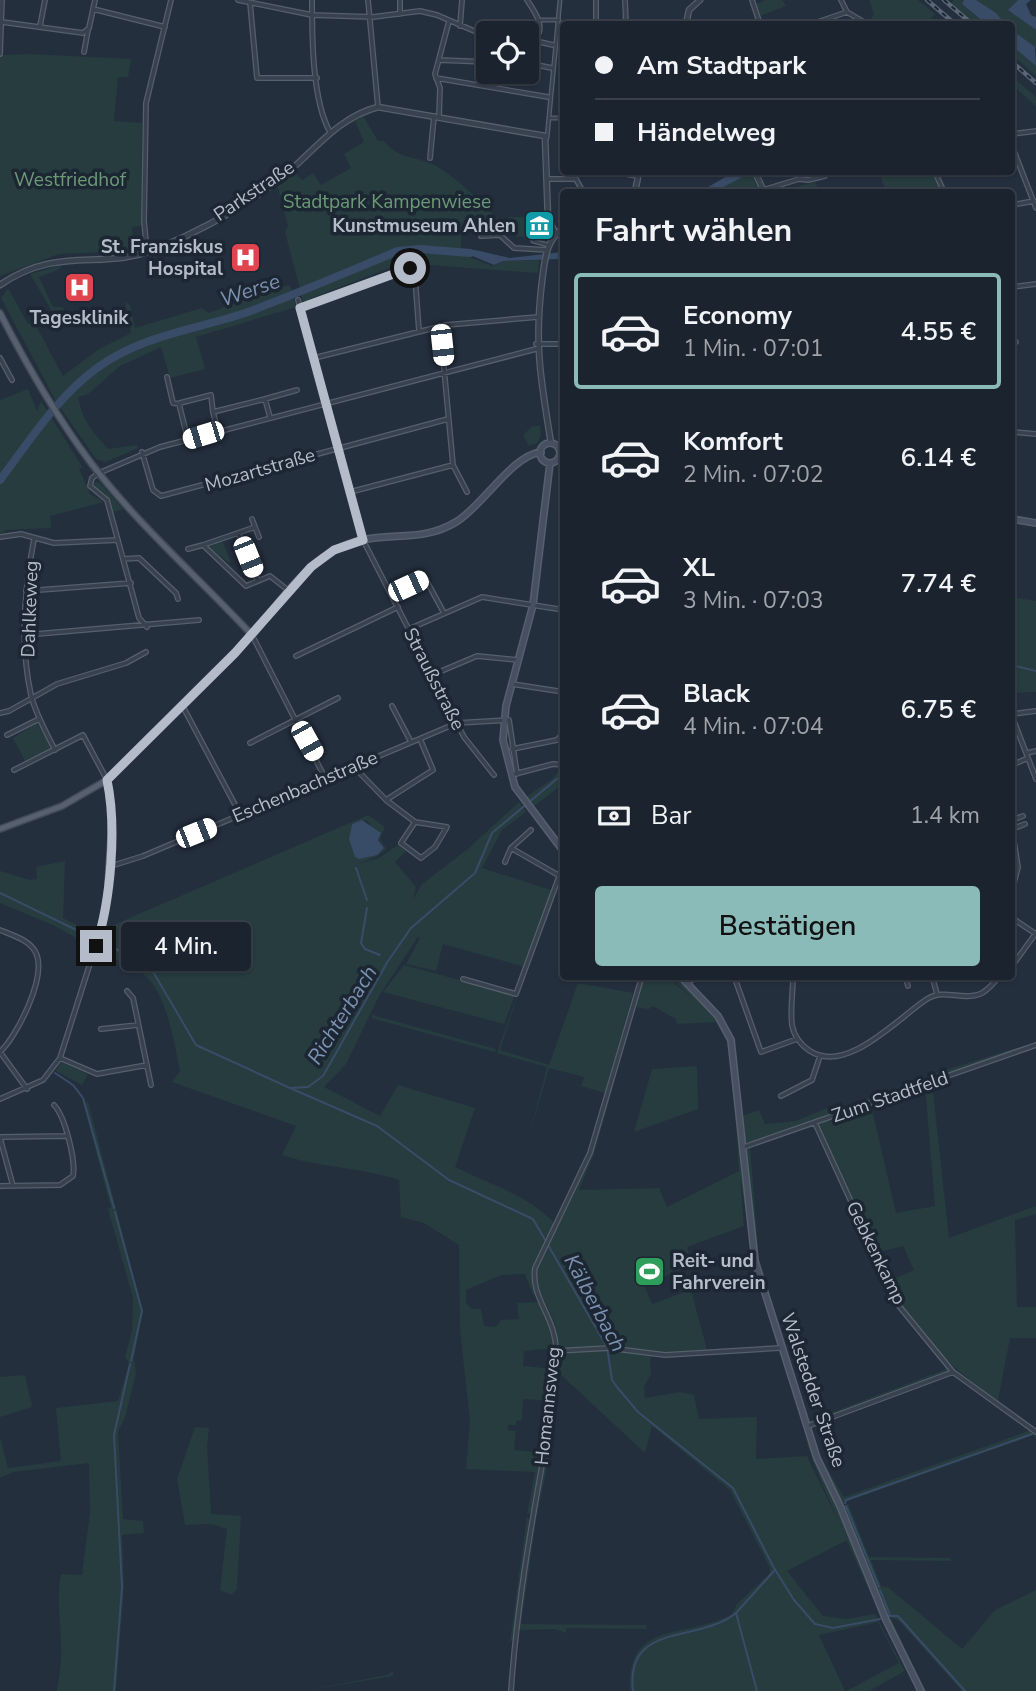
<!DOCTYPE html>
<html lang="de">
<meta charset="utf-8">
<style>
:root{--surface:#1b232e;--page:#242b36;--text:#f1f3f6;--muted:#a0a4aa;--line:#39404a;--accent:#8bbbb9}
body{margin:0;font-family:"Nunito Sans",sans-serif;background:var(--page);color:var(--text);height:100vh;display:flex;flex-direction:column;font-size:26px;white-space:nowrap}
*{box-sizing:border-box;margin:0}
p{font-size:23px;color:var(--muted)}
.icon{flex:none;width:38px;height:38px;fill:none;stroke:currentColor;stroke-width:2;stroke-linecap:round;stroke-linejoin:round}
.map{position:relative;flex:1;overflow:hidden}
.side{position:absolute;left:560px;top:189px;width:455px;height:791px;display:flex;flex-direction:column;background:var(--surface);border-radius:7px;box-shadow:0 2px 5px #0004,0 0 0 2px var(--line)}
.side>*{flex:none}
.guide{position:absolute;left:560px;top:21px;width:455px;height:154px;border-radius:7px;box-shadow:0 2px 5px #0004,0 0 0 2px var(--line);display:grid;align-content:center;height:154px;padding:0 35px;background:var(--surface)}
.tools{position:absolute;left:476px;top:21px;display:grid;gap:14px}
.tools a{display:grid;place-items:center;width:63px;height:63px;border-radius:7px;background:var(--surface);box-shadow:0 2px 5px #0004,0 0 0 2px var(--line);font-size:35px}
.end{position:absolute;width:32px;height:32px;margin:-16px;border:9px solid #b4bcc9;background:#111;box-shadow:0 0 0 4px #111}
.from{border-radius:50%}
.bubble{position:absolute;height:49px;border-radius:7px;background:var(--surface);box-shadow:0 2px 5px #0004,0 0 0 2px var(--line);font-size:23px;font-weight:600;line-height:49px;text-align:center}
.car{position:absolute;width:21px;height:42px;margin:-21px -10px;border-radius:9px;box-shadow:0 0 5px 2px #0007;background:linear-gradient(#fff 24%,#345 0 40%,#fff 0 76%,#345 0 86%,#fff 0)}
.guide b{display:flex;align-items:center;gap:24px;height:66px;font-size:26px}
.guide b+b{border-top:2px solid var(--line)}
.guide i{width:18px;height:18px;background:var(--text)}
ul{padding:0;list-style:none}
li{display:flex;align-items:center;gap:21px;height:116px;margin:0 14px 10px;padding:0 21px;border:4px solid transparent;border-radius:7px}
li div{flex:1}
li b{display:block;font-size:26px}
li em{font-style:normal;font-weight:600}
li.selected{border-color:var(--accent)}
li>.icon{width:63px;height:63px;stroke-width:1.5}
h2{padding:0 35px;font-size:32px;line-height:84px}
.pay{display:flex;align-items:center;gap:18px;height:77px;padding:0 35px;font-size:26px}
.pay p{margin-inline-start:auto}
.action{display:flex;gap:14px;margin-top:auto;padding:14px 35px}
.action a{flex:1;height:80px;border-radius:7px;background:var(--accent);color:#111;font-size:28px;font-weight:600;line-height:80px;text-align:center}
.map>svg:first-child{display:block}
.green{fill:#263c3f;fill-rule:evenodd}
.water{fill:#394c67}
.pier{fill:#242f3e}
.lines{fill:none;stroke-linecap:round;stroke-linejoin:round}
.stream{stroke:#394c67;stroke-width:2}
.river{stroke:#394c67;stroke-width:8}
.pedestrian-casing{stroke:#565f6c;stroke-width:5}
.minor-casing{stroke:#565f6c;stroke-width:6}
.tertiary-casing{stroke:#565f6c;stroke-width:7}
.secondary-casing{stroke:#565f6c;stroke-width:8}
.primary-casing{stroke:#414a57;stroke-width:8}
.pedestrian{stroke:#38414e;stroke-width:2.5}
.minor{stroke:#38414e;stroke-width:3.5}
.tertiary{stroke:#38414e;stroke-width:4.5}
.secondary{stroke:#465061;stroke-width:5}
.primary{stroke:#56606e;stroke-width:5}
.rail-casing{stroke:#5a6575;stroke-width:4.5}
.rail{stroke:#1d2633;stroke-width:2;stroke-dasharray:5;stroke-linecap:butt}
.route{stroke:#b4bcc9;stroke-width:9}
.labels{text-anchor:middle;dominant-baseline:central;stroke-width:7;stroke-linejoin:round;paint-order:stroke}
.park-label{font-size:19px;fill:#6b9a76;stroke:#1d2633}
.street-label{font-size:19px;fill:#b4bcc9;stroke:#1d2633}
.poi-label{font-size:19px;font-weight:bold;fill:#b4bcc9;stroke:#1d2633;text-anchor:end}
.water-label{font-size:21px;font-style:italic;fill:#7c92b1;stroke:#1d2633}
</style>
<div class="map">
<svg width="1036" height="1691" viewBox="0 0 1036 1691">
<rect width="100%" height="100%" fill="#242f3e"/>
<path class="green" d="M765,0H782L786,6L760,16L756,4Z
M869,0H918L935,14L926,24H870L868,23L874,14Z
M954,0H964L962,4L986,24H976L951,3Z
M973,0H1018L1009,10L1036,30V49L1012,30V24H1006L996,13Z
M1012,46L1036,66V76L1012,55Z
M29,54L131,59L128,77H118L114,121L142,123L141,226L132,227L134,251L59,254L0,276V55Z
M1012,77L1036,97V106L1012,85Z
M363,116L378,141H384C399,161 420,155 441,169C463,183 481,203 500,221L510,217H531L527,222L529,238L516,236L507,228L461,233V249H398L300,289L285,232L288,226L277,184H282L294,172L302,180L313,173L321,185L351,168L344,154L364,142L355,121Z
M751,172L759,192H714Z
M879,172H932L941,192H886Z
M815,182L820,192H777Z
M406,252L461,254L493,266L503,261L539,260L538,273L417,264L404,266L402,263L309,299V302L302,301L301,293Z
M62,265L58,270L39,277L53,307H63L64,310L53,313L30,274Z
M284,286H290L292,291L246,311L158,334L125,349L80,378L57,403L1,298L8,288L28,324L34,322L63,376L99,349L131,333L125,302L130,305L135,328L202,308L208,313Z
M293,297L296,307L196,337L205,369L170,378L161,347L120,366L88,394L78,397C85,427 91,428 108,449L137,445L138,448L106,462L96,459L60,407C110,347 157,341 227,320C250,313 271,303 293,297Z
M28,389L37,411L41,401L83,468H79L90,494L104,502L50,516L51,528L6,530L0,534V400Z
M533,426H540L541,435L537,443L529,446L523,435Z
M95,482L100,483L123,509L114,512L105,493L94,487Z
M222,540L231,562L229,563L209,547Z
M1012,597L1036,601V692L1012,693Z
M37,723L50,746L49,750L25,761L13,738Z
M562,767L563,784L533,807L526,797L551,780Z
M519,802L526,812L502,830L482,868L551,890L525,967L443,944L436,971L406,964L420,938L418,937L379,996L346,1064L324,1087L380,1116L398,1085L475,1108L455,1167C489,1184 531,1196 556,1225L534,1268V1297L525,1274L501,1275L466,1290V1303L472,1309H481L484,1326L496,1327L501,1320L519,1319L517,1303L539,1302L551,1323L555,1348L524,1351L523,1366L553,1369L551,1401L523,1399L522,1420L516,1421V1425H508V1430L516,1431L514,1450L544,1453L532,1512L527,1514L535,1472L466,1469L470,1421L460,1329L459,1245L424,1223L401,1217L399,1180C361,1167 320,1168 282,1155L296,1126L172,1082L180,1071C174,1043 167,991 142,973C128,964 112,958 97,951C101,937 105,929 118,923L368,815L385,827L380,838L386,849L378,856L358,864L379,858L398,845L406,851L395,862L416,887L413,900L422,884L469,848ZM362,820L368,821L384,848L377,855L349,839L352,824Z
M65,861L63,918L96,935L92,947L55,926L0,903V871L30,880L37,879L36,867Z
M404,965L515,995L504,1024L383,992Z
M644,977H667L693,999L670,977H676C702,1001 731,1024 732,1064L726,1040L716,1022L677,1024L676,1019L653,1006L649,1009L632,1007Z
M523,978L500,1050L549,1065L578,983L633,993L605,1093L581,1086L584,1077L549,1068L529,1137L547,1067L497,1053Z
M373,1014L376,1016L496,1049L495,1052L371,1018Z
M627,1026H630L594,1154L579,1190L659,1188L667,1207L739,1171L734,1082L749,1232L740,1177L744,1226L687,1247L693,1265L644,1285L652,1304L691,1290L707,1350L669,1354L610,1346L560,1349C556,1342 558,1331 554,1322C546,1300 531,1287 539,1262L591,1155Z
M1036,1042V1045L749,1144L744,1139L742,1116L759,1110L765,1124L796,1121L834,1105L844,1107L939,1072Z
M61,1062L88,1074L82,1085L56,1071Z
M697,1066L698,1109L634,1132L652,1069Z
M932,1083L949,1238L1036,1206V1214L1015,1220L1017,1307H1036V1338H1010L998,1400L1001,1403C954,1370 913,1335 889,1281L914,1270L903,1246L877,1253L818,1128L822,1121L871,1105L896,1213L935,1206L925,1086Z
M88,1102L143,1311L134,1358L136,1374L125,1417L118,1432L123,1519L143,1521L144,1533L122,1535L124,1586L116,1691H57C59,1676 62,1661 61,1646C61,1620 56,1601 61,1574L82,1575L90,1512L89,1463L13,1472L0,1478V1437L8,1468L61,1461L56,1408L118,1401L129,1364L125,1357L132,1331L133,1298L108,1209L111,1208L83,1103Z
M750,1147L759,1260L809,1421L949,1368L950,1372L808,1424L757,1260L746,1152Z
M835,1170L893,1297L888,1300L890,1295Z
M604,1349L657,1356L650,1357L651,1374L644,1387L645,1398L680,1392L694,1395L699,1419L757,1417L756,1459L807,1456L847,1540L787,1571L823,1616L847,1619L875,1614L905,1671L869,1691H846L899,1663L878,1622L819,1635L845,1691H630C627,1618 685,1640 732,1614L737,1604L770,1573V1568L730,1490L652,1426L645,1453L559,1373L554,1434L537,1515L521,1624L647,1625L646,1629L567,1628L566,1633L555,1629L517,1630L549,1442L558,1354Z
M25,1375L32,1407L0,1417V1377Z
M811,1425L821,1458L844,1497L1031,1430L1036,1433V1439L1034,1435L842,1503L818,1457L808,1427Z
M195,1427L209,1428L207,1446L211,1514L241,1516L237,1589L231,1595L220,1590L227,1529L211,1524L185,1525L177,1479Z
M807,1441L839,1509L869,1591C860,1569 806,1452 807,1441Z
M848,1504L869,1557L950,1558L951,1561L871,1560L881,1586L889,1588L962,1649L995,1610L1036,1590V1691H962L899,1621L890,1617L926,1691H924C892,1629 869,1571 843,1506Z
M527,1516L530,1522L513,1639L510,1642Z
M393,1671V1676L303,1691L387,1675Z"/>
<path class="water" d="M976,0L996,13L1006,24H986L962,4L964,0Z
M1018,0H1031L1026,4L1031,15L1036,17V30L1008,10Z
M1012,30L1035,47L1036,66L1012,46Z
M734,172H752L714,192H688L692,188L703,190Z
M475,250L510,258L563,252V263H560L559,259L503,261L494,265L461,251Z
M362,820L381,833L378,840L384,848L377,855L359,859L355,857L349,839L352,824Z"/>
<path class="pier" d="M942,0L953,6L942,19L932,11Z"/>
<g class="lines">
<path class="stream" d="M1012,665L1036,671
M356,868L367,900
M0,893L134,958L152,970L196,1045L290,1088L308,1087L323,1076L388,961L411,928L475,873L492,833L564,773
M367,908L361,943L365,949L380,955
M55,1073L73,1085L83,1098L114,1208
M290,1088L377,1126L449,1180L533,1219L607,1347L612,1380L617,1387L638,1412L733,1488L774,1568L794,1600L815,1624L833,1628L880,1619
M115,1212L142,1311L131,1361
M845,1503L846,1500L1032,1434
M846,1506L879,1587
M880,1590L890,1615
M888,1616H898L965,1691
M114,1691L122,1587L114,1435L130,1364
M633,1691C625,1621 698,1644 736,1613
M757,1691L736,1613L774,1571"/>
<path class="river" d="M0,480C29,442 57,397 97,368C142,335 194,330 245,313C297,294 347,272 398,251L420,249L470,253"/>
<defs>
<path id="pedestrian" d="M539,20H559
M549,118H564
M547,138L560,0
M531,223L533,241L548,245"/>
<path id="minor" d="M238,0L312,15L373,17L420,11L437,15L488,37
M312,0C312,37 312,100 330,132
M368,0L378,107
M400,0V14
M527,0C535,12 547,28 534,40
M596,0V24
M625,0L626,24
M752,0L760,24
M841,0L847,12L867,24
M250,3L257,78H317
M93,9L165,27
M2,22L83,33L89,28L95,0
M812,24L847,12
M40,26L45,0
M460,26L462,0
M527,39L553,45
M84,52L88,30
M0,54L2,0
M439,60L488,62
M527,63L552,68
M436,78L548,97
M439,117L440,88L435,74L449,21
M1012,134L1036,131
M1012,146L1036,208
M430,158L434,116
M563,162H564
M613,172L638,176
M935,172L944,192
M548,179H576L583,192
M763,190L799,179L808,180L825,176L828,172
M1012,205L1034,201
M481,236L500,235L514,248L547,250
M147,252L144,221L146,103L171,0
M410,268L415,277L419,331
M1012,287L1036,284
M298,300L363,540L464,737L494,775
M300,308L411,266
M440,326L453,465L467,492
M1012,343L1016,342
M536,344H564
M0,358L12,380
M314,358L446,325L538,317
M167,377L173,403L179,404L188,440
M180,403L211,395L213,412
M270,417L265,399L297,390
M218,431L213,412L265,399
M1012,432L1036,434
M142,452L153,490L161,496L448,419
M350,492L453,465
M255,527L259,537
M238,533L255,527L252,519
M0,537L21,534L54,543L118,540
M34,539C24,590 20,645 31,695C36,715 46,732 55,750
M188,549L203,545
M123,559L139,558L176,593L178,599
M258,581L238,533L203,545L246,586L270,576L289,591
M26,591L131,583
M392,594L425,578L444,613
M147,627L139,618L107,500L90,486L92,478L99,473L160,447L536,349
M409,629L482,597L564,610
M25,635L199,620
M252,635L325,778
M296,656L398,607
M432,675L477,656L518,660
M512,684L564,692
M182,705L240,814
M392,706L411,742
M0,713L9,711L57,684L126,663L146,652
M1012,714L1036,711
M1012,716L1036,779
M7,735L39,719
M250,743L338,698
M512,749L557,740L564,732
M1027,753L1036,751
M1012,765L1028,758
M354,767L386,800L415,822L447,827L435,847L421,858L401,843L415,822
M515,774L553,764L564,765
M386,800L433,770L420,739
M1012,820L1023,816
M1012,829L1025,824
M531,830L511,848L558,875
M505,862L511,848
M108,867L143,856L457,723L509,720L517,774
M1012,891L1018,867L1012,829
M1012,918L1036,934
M0,930C12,935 30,940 36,953C47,977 17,1036 0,1052L27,1089
M1012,966L1036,933
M734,976L761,1052L797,1039
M793,976C793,992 790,1010 792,1025C794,1036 801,1045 810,1051C847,1075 899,1017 927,999C944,988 962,1001 980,994C988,991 994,982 1000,976
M905,976L908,986
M932,976L937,994
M840,977V976
M463,979L516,994L564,863
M687,982L702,976
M127,991L133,998L151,1085
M101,1029L138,1025
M60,1058L97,1074L147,1065
M781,1096L812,1080L820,1056
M0,1099L43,1080L60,1058L101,929L106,905L112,807L107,780L83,735L14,770
M0,1137L66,1136
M0,1138L13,1186
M744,1147L1036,1045
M0,1186L60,1185L73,1176C76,1161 65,1116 54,1105
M556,1351L609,1348L665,1355L780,1348
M953,1372L1036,1432
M808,1426L953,1372L899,1306L815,1123
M511,1691C515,1632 523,1575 533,1517C542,1462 554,1409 556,1354C558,1319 530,1299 535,1268L590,1153L642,976"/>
<path id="tertiary" d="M686,24L689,10L700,0
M756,174L764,192
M635,192L639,172
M0,285C60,244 102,272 159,248C200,231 245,206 280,179C313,153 336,118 378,107L545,136L548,219L556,234
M551,443C541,381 534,346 542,281C545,261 545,240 564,228"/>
<path id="secondary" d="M540 453a10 10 0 1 1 20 0a10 10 0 1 1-20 0Z
M550,463L533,605L506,706L503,740L515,787L564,852
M1012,519L1036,523
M252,635C284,598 311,551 362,540C395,533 425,541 456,522C483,506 511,456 541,452
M680,976L718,1016L731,1040L755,1261L817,1458L840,1506L886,1620L921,1691"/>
<path id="primary" d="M0,313C27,366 56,416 91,463C139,526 199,578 252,635L107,780L62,806L0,829"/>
</defs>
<use href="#pedestrian" class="pedestrian-casing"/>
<use href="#minor" class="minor-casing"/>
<use href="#tertiary" class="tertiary-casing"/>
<use href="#secondary" class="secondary-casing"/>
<use href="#primary" class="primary-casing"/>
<use href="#pedestrian" class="pedestrian"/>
<use href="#minor" class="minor"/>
<use href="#tertiary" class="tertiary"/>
<use href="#secondary" class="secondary"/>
<use href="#primary" class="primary"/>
<defs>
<path id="rail" d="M927,0L955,24
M944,0L972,24
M1012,62L1036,83"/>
</defs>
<use href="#rail" class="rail-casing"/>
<use href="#rail" class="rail"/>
</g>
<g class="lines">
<path class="route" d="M96,946C111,900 117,827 107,780L235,653L311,567L334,550L363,540L300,308L410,268"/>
</g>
<defs>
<symbol id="museum-square" viewBox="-11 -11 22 22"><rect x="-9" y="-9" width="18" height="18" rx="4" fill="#0f9aa8" stroke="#1d2633"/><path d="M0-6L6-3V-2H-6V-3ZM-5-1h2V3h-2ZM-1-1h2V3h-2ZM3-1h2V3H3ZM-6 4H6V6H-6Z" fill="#fff"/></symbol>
<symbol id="hospital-square" viewBox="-11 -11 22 22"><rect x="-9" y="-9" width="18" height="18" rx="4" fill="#e0444e" stroke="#1d2633"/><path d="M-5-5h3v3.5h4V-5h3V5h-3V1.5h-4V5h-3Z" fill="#fff"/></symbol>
<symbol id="stadium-square" viewBox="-11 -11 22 22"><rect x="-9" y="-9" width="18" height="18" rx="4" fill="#2e9e5b" stroke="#1d2633"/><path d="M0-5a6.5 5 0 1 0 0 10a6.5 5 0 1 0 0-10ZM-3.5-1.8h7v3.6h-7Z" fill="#fff"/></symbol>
</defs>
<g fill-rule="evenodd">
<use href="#museum-square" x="522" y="208" width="35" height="35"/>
<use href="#hospital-square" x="228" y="240" width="35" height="35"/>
<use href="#hospital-square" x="62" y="270" width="35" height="35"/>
<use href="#stadium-square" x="632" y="1254" width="35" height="35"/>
</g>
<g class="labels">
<g class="park-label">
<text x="70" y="180">Westfriedhof</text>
<text x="387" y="202">Stadtpark Kampenwiese</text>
</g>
<g class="street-label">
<text transform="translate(254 191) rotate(-34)">Parkstraße</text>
<text transform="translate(260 470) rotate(-16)">Mozartstraße</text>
<text transform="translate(30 609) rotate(-88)">Dahlkeweg</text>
<text transform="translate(434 679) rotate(63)">Straußstraße</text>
<text transform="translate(305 787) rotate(-23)">Eschenbachstraße</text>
<text transform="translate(890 1097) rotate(-19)">Zum Stadtfeld</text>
<text transform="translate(876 1253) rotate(64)">Gebkenkamp</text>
<text transform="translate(813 1390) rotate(71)">Walstedder Straße</text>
<text transform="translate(548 1406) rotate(-84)">Homannsweg</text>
</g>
<g class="poi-label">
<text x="516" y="226">Kunstmuseum Ahlen</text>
<text x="223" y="247">St. Franziskus<tspan x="223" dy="22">Hospital</tspan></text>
<text x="79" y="318" text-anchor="middle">Tagesklinik</text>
<text x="672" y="1261" text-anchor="start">Reit- und<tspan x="672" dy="22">Fahrverein</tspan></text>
</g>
<g class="water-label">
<text transform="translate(250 290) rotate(-19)">Werse</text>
<text transform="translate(342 1015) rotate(-58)">Richterbach</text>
<text transform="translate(595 1303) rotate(62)">Kälberbach</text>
</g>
</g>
</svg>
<div class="tools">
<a><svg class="icon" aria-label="locate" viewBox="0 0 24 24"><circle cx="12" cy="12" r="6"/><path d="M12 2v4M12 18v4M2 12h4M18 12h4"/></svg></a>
</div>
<i class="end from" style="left:410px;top:268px"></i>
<i class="end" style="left:96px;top:946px"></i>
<div class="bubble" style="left:121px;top:922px;width:130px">4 Min.</div>
<i class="car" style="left:442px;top:345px;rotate:174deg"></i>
<i class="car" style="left:203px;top:435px;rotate:253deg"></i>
<i class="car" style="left:248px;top:557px;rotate:158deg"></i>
<i class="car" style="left:408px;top:586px;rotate:65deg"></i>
<i class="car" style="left:307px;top:741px;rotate:151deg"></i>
<i class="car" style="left:196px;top:833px;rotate:68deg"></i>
<div class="guide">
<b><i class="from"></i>Am Stadtpark</b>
<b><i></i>Händelweg</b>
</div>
<section class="side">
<h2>Fahrt wählen</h2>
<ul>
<li class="selected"><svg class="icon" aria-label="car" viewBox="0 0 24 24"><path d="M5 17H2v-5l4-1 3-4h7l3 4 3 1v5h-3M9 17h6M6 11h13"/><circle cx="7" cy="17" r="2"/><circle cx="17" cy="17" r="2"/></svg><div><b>Economy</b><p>1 Min. · 07:01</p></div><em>4.55 €</em></li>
<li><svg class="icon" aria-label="car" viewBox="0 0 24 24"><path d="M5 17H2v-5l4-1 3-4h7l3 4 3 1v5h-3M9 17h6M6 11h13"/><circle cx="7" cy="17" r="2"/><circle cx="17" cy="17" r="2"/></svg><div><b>Komfort</b><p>2 Min. · 07:02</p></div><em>6.14 €</em></li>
<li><svg class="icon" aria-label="car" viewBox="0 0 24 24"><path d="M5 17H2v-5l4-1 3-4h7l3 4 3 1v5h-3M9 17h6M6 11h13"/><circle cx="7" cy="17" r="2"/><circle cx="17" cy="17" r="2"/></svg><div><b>XL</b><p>3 Min. · 07:03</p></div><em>7.74 €</em></li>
<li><svg class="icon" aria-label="car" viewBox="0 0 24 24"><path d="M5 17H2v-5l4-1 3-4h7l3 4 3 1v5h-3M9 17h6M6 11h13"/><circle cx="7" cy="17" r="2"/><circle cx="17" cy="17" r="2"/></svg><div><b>Black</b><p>4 Min. · 07:04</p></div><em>6.75 €</em></li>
</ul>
<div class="pay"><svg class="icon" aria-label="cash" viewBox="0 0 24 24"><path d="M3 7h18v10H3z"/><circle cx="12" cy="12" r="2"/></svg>Bar<p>1.4 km</p></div>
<div class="action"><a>Bestätigen</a></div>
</section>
</div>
